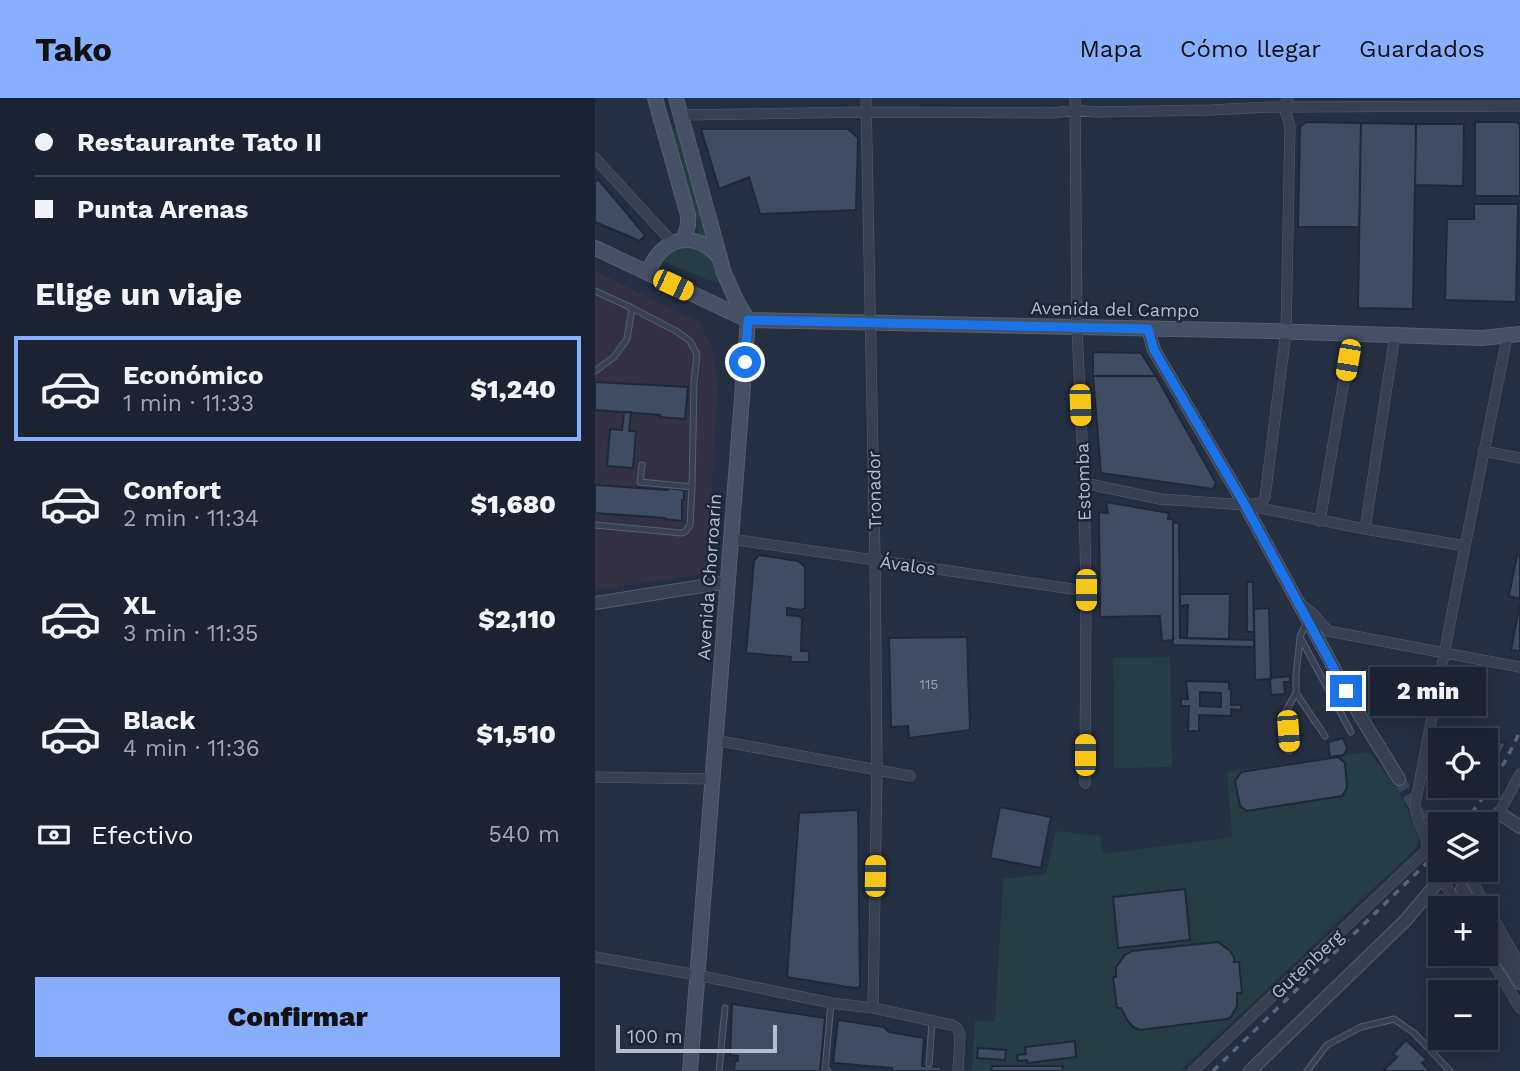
<!DOCTYPE html>
<html lang="es">
<meta charset="utf-8">
<style>
:root{--surface:#1b2332;--page:#242b3a;--text:#f1f3f6;--muted:#a0a4ac;--line:#39404d;--accent:#87affe}
body{margin:0;font-family:"Work Sans",sans-serif;background:var(--page);color:var(--text);height:100vh;display:flex;flex-direction:column;font-size:26px;white-space:nowrap}
*{box-sizing:border-box;margin:0}
p{font-size:23px;color:var(--muted)}
.icon{flex:none;width:38px;height:38px;fill:none;stroke:currentColor;stroke-width:2;stroke-linecap:round;stroke-linejoin:round}
.map{position:relative;flex:1;overflow:hidden}
.panel{display:flex;flex-direction:column;background:var(--surface);width:595px}
.panel>*{flex:none}
.guide{display:grid;align-content:center;height:154px;padding:0 35px;background:var(--surface)}
.controls{position:absolute;left:833px;top:630px;display:grid;gap:14px}
.controls a{display:grid;place-items:center;width:70px;height:70px;border-radius:0px;background:var(--surface);box-shadow:0 4px 18px #0003,0 0 0 2px var(--line);font-size:35px}
.scale{position:absolute;left:21px;bottom:18px;width:161px;box-sizing:border-box;padding-left:7px;border:4px solid #b5bccc;border-top:0;font-size:19px;line-height:24px;white-space:nowrap;color:#b5bccc;-webkit-text-stroke:5px #1d2636;paint-order:stroke}
.end{position:absolute;width:32px;height:32px;margin:-16px;border:9px solid #1a73e8;background:#fff;box-shadow:0 0 0 4px #fff}
.from{border-radius:50%}
.bubble{position:absolute;height:49px;border-radius:0px;background:var(--surface);box-shadow:0 4px 18px #0003,0 0 0 2px var(--line);font-size:23px;font-weight:800;line-height:49px;text-align:center}
.car{position:absolute;width:21px;height:42px;margin:-21px -10px;border-radius:9px;box-shadow:0 0 5px 2px #0007;background:linear-gradient(#f5c518 24%,#345 0 40%,#f5c518 0 76%,#345 0 86%,#f5c518 0)}
.guide b{display:flex;align-items:center;gap:24px;height:66px;font-size:26px}
.guide b+b{border-top:2px solid var(--line)}
.guide i{width:18px;height:18px;background:var(--text)}
ul{padding:0;list-style:none}
li{display:flex;align-items:center;gap:21px;height:105px;margin:0 14px 10px;padding:0 21px;border:4px solid transparent;border-radius:0px}
li div{flex:1}
li b{display:block;font-size:26px}
li em{font-style:normal;font-weight:800}
li.on{border-color:var(--accent)}
li>.icon{width:63px;height:63px;stroke-width:1.5}
h2{padding:0 35px;font-size:32px;line-height:84px}
.pay{display:flex;align-items:center;gap:18px;height:77px;padding:0 35px;font-size:26px}
.pay p{margin-inline-start:auto}
.action{display:flex;gap:14px;margin-top:auto;padding:14px 35px}
.action a{flex:1;height:80px;border-radius:0px;background:var(--accent);color:#111;font-size:28px;font-weight:800;line-height:80px;text-align:center}
header{display:flex;align-items:center;gap:42px;box-sizing:border-box;height:98px;padding:0 35px;background:var(--accent);color:#111}
header strong{font-size:33px}
nav{display:flex;gap:38px;margin-inline-start:auto;font-size:24px}
main{display:flex;flex:1;min-height:0}
.map>svg:first-child{display:block}
.medical{fill:#343142}
.green{fill:#263e43}
.building{fill:#404c62;stroke:#1f2838;stroke-width:2;fill-rule:evenodd}
.lines{fill:none;stroke-linecap:round;stroke-linejoin:round}
.tertiary-tunnel{stroke:#3a4457;stroke-width:12;stroke-dasharray:12 6;stroke-linecap:butt}
.service-casing{stroke:#565f6f;stroke-width:7}
.minor-casing{stroke:#565f6f;stroke-width:11}
.tertiary-casing{stroke:#565f6f;stroke-width:14}
.secondary-casing{stroke:#565f6f;stroke-width:16}
.service{stroke:#384151;stroke-width:5}
.minor{stroke:#384151;stroke-width:10}
.tertiary{stroke:#384151;stroke-width:12}
.secondary{stroke:#465065;stroke-width:14}
.rail{stroke:#5a6579;stroke-width:3.5;stroke-dasharray:7 7;stroke-linecap:butt}
.route{stroke:#1a73e8;stroke-width:9}
.labels{text-anchor:middle;dominant-baseline:central;stroke-width:5;stroke-linejoin:round;paint-order:stroke}
.number-label{font-size:14px;fill:#98a0b2}
.street-label{font-size:18px;fill:#b5bccc;stroke:#1d2636}
</style>
<header>
<strong>Tako</strong>
<nav><a>Mapa</a><a>Cómo llegar</a><a>Guardados</a></nav>
</header>
<main>
<section class="panel">
<div class="guide">
<b><i class="from"></i>Restaurante Tato II</b>
<b><i></i>Punta Arenas</b>
</div>
<h2>Elige un viaje</h2>
<ul>
<li class="on"><svg class="icon" aria-label="car" viewBox="0 0 24 24"><path d="M5 17H2v-5l4-1 3-4h7l3 4 3 1v5h-3M9 17h6M6 11h13"/><circle cx="7" cy="17" r="2"/><circle cx="17" cy="17" r="2"/></svg><div><b>Económico</b><p>1 min · 11:33</p></div><em>$1,240</em></li>
<li><svg class="icon" aria-label="car" viewBox="0 0 24 24"><path d="M5 17H2v-5l4-1 3-4h7l3 4 3 1v5h-3M9 17h6M6 11h13"/><circle cx="7" cy="17" r="2"/><circle cx="17" cy="17" r="2"/></svg><div><b>Confort</b><p>2 min · 11:34</p></div><em>$1,680</em></li>
<li><svg class="icon" aria-label="car" viewBox="0 0 24 24"><path d="M5 17H2v-5l4-1 3-4h7l3 4 3 1v5h-3M9 17h6M6 11h13"/><circle cx="7" cy="17" r="2"/><circle cx="17" cy="17" r="2"/></svg><div><b>XL</b><p>3 min · 11:35</p></div><em>$2,110</em></li>
<li><svg class="icon" aria-label="car" viewBox="0 0 24 24"><path d="M5 17H2v-5l4-1 3-4h7l3 4 3 1v5h-3M9 17h6M6 11h13"/><circle cx="7" cy="17" r="2"/><circle cx="17" cy="17" r="2"/></svg><div><b>Black</b><p>4 min · 11:36</p></div><em>$1,510</em></li>
</ul>
<div class="pay"><svg class="icon" aria-label="cash" viewBox="0 0 24 24"><path d="M3 7h18v10H3z"/><circle cx="12" cy="12" r="2"/></svg>Efectivo<p>540 m</p></div>
<div class="action"><a>Confirmar</a></div>
</section>
<div class="map">
<svg width="925" height="973" viewBox="0 0 925 973">
<rect width="100%" height="100%" fill="#242f42"/>
<path class="medical" d="M0,173L104,224L118,252L123,289L112,468L111,473L105,477L0,492Z"/>
<path class="green" d="M76,29L81,31L113,142L104,137L101,122L73,34Z
M85,147L101,148L121,164L123,184L120,185L68,163V159Z
M575,559L577,669L519,670L518,560Z
M775,654L805,695L824,738L822,749L585,973H377L380,923L400,924L408,781L451,776L461,733L505,738L508,756L637,739L632,674Z"/>
<path class="building" d="M711,24L766,25L764,129H703L705,29Z
M880,24H921L925,27V98H880Z
M766,25L821,26L818,211L763,210Z
M821,26H869L868,88L820,87Z
M106,31H253L263,40L261,112L165,116L154,79L124,91Z
M3,81L50,137L45,143L0,124V84Z
M879,106H923L921,204L850,202L852,121H879Z
M498,254L546,255L561,278H498Z
M498,278H561L621,385L618,391L506,375Z
M0,284L93,289L90,321L65,319V317L0,312Z
M29,314H36L34,333H41L38,370L12,368L15,331L27,332Z
M0,387L73,392V390L89,392V402H87V423L70,421V420L0,415Z
M511,404L574,415L573,421H578V542L567,543L565,518L505,519L504,414L513,415Z
M578,425H584L585,540L659,542V549L578,547Z
M164,457L203,463L210,469V510L206,512L192,510V517L204,518L207,521L206,553H214V564H195L196,559L151,555L159,463Z
M922,457L925,458V501L914,498Z
M652,484H658L659,534H652Z
M585,496H635L634,541L592,540L593,507L585,508Z
M925,505V553L916,552Z
M674,510L676,581L660,582L659,511Z
M372,539L375,632L314,640L313,628L296,629L294,540Z
M695,578V584H689L690,596L676,597L675,580Z
M591,583L634,584V591H636V607H646V612L636,611V618L604,617V633H593L594,608H586V601H593ZM605,594L626,595V609L605,608Z
M847,636L911,645L906,655L891,653V642H845L844,646Z
M748,640L752,650L749,657L735,659L733,644Z
M743,659L750,665L752,690L747,698L652,713L645,708L640,683L646,674Z
M405,709L456,719L446,770L395,760Z
M263,712L265,889L259,890L192,879L204,715Z
M590,791L595,842L523,850L518,799Z
M623,844L635,853L639,859V864H644L647,895H642V908L636,919L632,921L545,932L538,929L532,922L526,910H522L518,879H521V869L530,857L537,853Z
M137,906L230,920L225,973H139L140,963H143V958L135,957Z
M243,922L289,929L294,934L329,940L327,968L346,969V973H297V970L238,965Z
M811,942L832,962L827,965L835,973H788L802,959L798,956Z
M480,943L481,959L432,965V962L423,963L422,957L431,956L430,949Z
M383,950L411,952L410,962L382,960Z
M397,968H468L467,973H396Z"/>
<g class="lines">
<path class="tertiary-tunnel" d="M804,681L845,753
M856,772L867,791"/>
<defs>
<path id="service" d="M0,193L37,210L32,241L19,259L0,273
M37,210L81,233L95,243L102,256L99,284L97,389
M0,427L86,435L90,434L95,427L97,389L45,384L47,367
M712,523L705,539L756,634
M701,595L730,638
M694,653L691,613L701,595V577L705,540
M334,966L337,924
M124,973L130,910
M233,973H230L236,905
M712,973L732,947L766,929L799,921L819,935L855,973"/>
<path id="minor" d="M271,0L280,462L282,672L278,910
M480,0L482,230L489,385L491,493L490,685
M86,17L271,14L458,15L481,12L500,14L616,12L674,9L925,8
M0,60L77,144
M888,353L925,360
M489,385L565,401L650,407L770,431L870,448
M650,407L666,405L670,399L691,234L695,28L689,9L693,0
M725,423L757,235
M770,431L800,237
M136,441L491,493
M706,506L718,516L733,533L925,569
M120,642L315,678
M0,679L117,681
M904,715L925,676
M873,772L878,785L925,867
M846,780L865,810
M891,853L925,910
M0,859L102,877L236,905L278,910L357,927L362,930L365,937L363,973
M598,973L831,753C835,737 820,724 820,707L870,448L911,245"/>
<path id="tertiary" d="M553,231L559,252L650,407L764,616L804,681
M0,505L133,484
M891,733L904,715L925,729
M867,791L879,810
M891,830L925,885
M655,973L810,823L853,772"/>
<path id="secondary" d="M60,0L93,117V127L89,141
M81,0L129,175L141,202L153,222L95,973
M0,150L153,222L676,233L887,240L925,236
M53,175C66,139 99,130 125,160"/>
</defs>
<use href="#service" class="service-casing"/>
<use href="#minor" class="minor-casing"/>
<use href="#tertiary" class="tertiary-casing"/>
<use href="#secondary" class="secondary-casing"/>
<use href="#service" class="service"/>
<use href="#minor" class="minor"/>
<use href="#tertiary" class="tertiary"/>
<use href="#secondary" class="secondary"/>
<path class="rail" d="M868,726C891,698 910,666 925,633
M618,973L845,752"/>
</g>
<g class="lines">
<path class="route" d="M150,264L153,222L553,231L559,252L650,407L751,593"/>
</g>
<g class="labels">
<g class="number-label">
<text x="334" y="586">115</text>
</g>
<g class="street-label">
<text transform="translate(520 211) rotate(1)">Avenida del Campo</text>
<text transform="translate(488 384) rotate(-92)">Estomba</text>
<text transform="translate(279 392) rotate(-91)">Tronador</text>
<text transform="translate(313 467) rotate(8)">Ávalos</text>
<text transform="translate(114 479) rotate(-86)">Avenida Chorroarín</text>
<text transform="translate(712 866) rotate(-43)">Gutenberg</text>
</g>
</g>
</svg>
<div class="controls">
<a><svg class="icon" aria-label="locate" viewBox="0 0 24 24"><circle cx="12" cy="12" r="6"/><path d="M12 2v4M12 18v4M2 12h4M18 12h4"/></svg></a>
<a><svg class="icon" aria-label="layers" viewBox="0 0 24 24"><path d="M12 4l9 5-9 5-9-5zM3 14l9 5 9-5"/></svg></a>
<a>+</a>
<a>−</a>
</div>
<div class="scale">100 m</div>
<i class="end from" style="left:150px;top:264px"></i>
<i class="end" style="left:751px;top:593px"></i>
<div class="bubble" style="left:775px;top:569px;width:116px">2 min</div>
<i class="car" style="left:78px;top:187px;rotate:115deg"></i>
<i class="car" style="left:753px;top:262px;rotate:190deg"></i>
<i class="car" style="left:485px;top:307px;rotate:178deg"></i>
<i class="car" style="left:491px;top:492px;rotate:180deg"></i>
<i class="car" style="left:693px;top:633px;rotate:176deg"></i>
<i class="car" style="left:490px;top:657px;rotate:0deg"></i>
<i class="car" style="left:280px;top:778px;rotate:1deg"></i>
</div>
</main>
